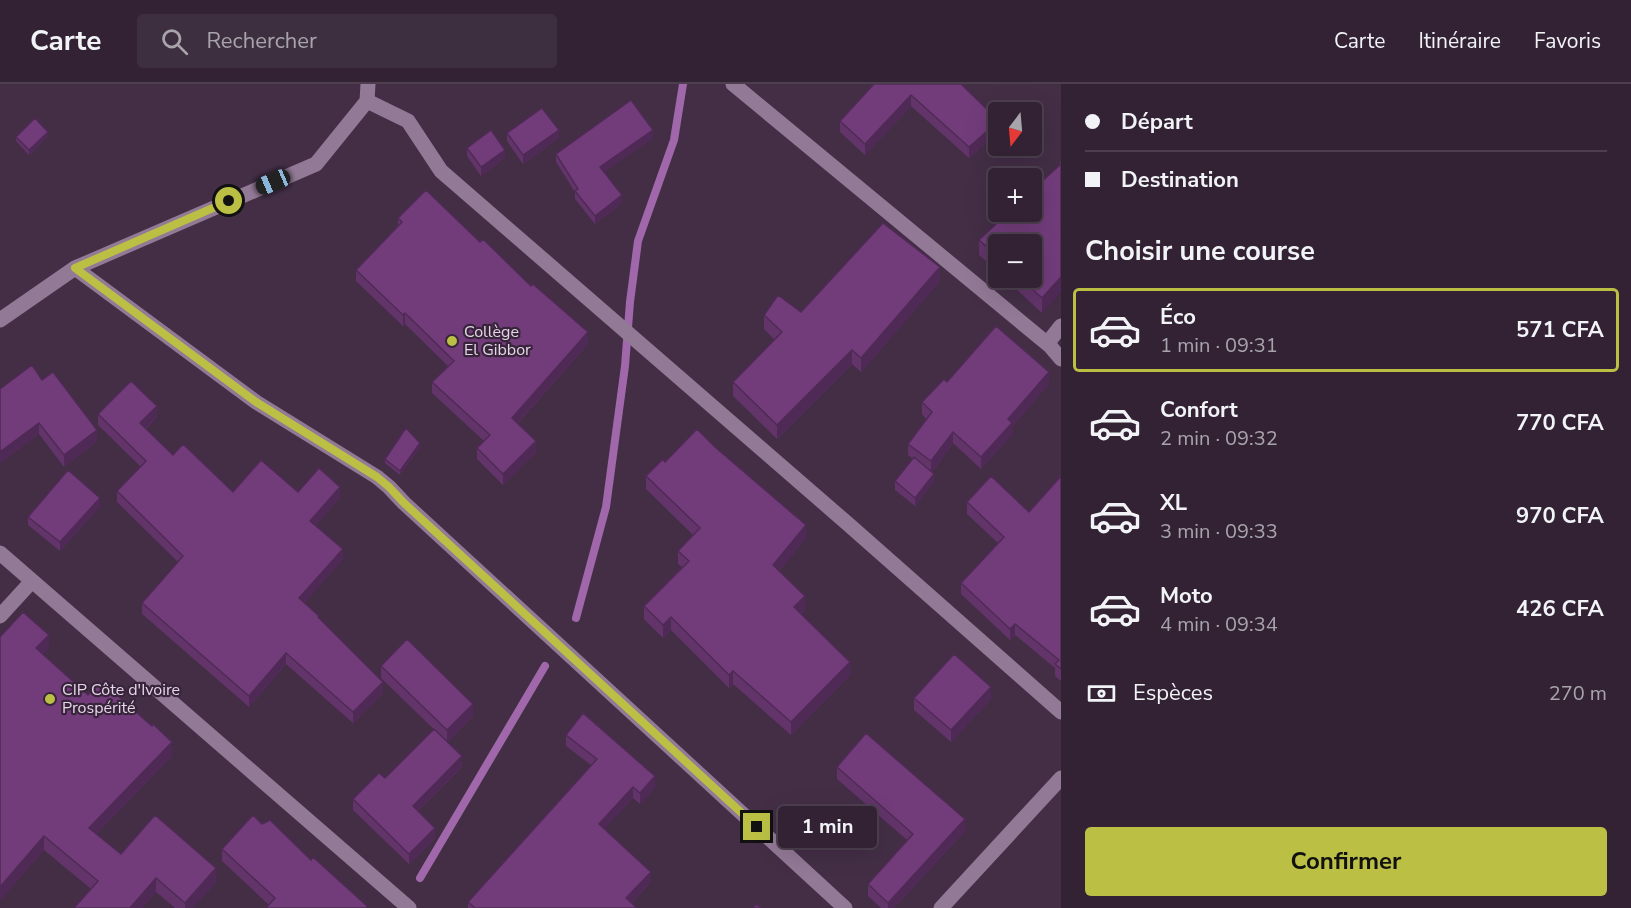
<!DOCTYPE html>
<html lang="fr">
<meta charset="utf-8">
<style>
:root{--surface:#322234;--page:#3d2f40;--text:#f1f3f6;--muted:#a8a4ac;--line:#4d3f4f;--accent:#bbc045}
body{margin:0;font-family:"Nunito Sans",sans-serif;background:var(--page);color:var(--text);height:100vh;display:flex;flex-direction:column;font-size:22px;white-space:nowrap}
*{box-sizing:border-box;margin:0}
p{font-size:20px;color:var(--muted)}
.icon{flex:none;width:33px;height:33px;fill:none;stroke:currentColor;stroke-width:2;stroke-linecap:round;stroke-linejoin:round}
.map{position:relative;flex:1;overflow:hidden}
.side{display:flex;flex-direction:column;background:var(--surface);width:570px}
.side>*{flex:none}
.guide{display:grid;align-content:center;height:132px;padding:0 24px;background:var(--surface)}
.needle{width:39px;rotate:196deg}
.tools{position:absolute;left:988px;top:18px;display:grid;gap:12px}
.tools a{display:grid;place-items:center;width:54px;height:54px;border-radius:6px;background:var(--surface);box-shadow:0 6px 24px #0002,0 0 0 2px var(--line);font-size:30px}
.end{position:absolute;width:27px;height:27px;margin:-14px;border:8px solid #bbc045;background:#111;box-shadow:0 0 0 3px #111}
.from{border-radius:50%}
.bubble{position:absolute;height:42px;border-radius:6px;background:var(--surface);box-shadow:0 6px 24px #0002,0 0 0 2px var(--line);font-size:20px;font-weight:700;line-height:42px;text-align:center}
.car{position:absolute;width:18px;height:36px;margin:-18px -9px;border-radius:8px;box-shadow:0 0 4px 2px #0007;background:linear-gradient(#222 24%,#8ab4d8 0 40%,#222 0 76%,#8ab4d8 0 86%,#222 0)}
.guide b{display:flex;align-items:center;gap:21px;height:57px;font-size:22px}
.guide b+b{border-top:2px solid var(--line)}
.guide i{width:15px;height:15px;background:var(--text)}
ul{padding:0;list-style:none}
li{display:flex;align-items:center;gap:18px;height:84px;margin:0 12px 9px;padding:0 12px;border:3px solid transparent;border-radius:6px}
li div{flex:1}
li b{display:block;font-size:22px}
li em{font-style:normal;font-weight:700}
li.active{border-color:var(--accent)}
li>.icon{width:54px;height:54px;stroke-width:1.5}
h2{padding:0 24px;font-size:27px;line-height:72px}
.pay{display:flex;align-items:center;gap:15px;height:66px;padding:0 24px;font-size:22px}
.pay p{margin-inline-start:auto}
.action{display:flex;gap:12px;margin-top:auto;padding:12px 24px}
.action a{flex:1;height:69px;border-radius:6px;background:var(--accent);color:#111;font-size:24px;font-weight:700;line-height:69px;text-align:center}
header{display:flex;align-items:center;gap:36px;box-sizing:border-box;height:84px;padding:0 30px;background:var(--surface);border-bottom:2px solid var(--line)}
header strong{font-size:28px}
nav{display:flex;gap:33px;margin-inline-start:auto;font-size:21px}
.search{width:420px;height:54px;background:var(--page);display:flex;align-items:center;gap:15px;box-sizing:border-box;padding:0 21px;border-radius:6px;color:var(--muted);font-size:22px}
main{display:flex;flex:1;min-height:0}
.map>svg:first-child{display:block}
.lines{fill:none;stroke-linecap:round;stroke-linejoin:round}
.stream{stroke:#a068aa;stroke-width:8}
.minor{stroke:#927996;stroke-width:15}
.wall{fill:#62346a}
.shaded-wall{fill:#502a56}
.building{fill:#723c7b;stroke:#502a56;stroke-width:1.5}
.route{stroke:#bbc045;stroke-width:8}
.poi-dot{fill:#bbc045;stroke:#38243b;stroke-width:2}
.labels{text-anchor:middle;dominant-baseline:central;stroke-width:4.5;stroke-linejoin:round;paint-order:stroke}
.poi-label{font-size:16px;fill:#e4d7e6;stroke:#38243b;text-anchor:start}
</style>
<header>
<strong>Carte</strong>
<div class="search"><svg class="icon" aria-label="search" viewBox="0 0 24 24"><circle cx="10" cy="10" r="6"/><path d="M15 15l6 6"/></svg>Rechercher</div>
<nav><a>Carte</a><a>Itinéraire</a><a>Favoris</a></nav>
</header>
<main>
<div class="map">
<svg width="1061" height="824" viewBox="0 0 1061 824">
<rect width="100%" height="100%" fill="#432e46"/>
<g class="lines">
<path class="stream" d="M576,534L606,423L625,282L630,218L638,157L674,56L683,0
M420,794L545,582"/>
<path class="minor" d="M733,0L1050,262
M367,17L408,37L441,87L848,440L1061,628
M75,184L256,318L377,393L389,403L404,419L845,824
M0,236L75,184L316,80L367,17L368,0
M1061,242L1050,256V262L1061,275
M0,469L409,824
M0,532L32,497
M941,824L1061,694"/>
</g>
<path class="wall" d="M874,0H961L999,48L969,74L911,22L865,71L840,48V37Z
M507,49L559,54L523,80L507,57Z
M48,52L29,71L16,57V53Z
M653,54L604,88L622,119L595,140L575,115V108L556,78V70Z
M467,64L505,74L481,92L467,72Z
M1061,77L1042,229L1004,194H1032L999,160V189L979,171V156L1060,81V78Z
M398,134L480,158L588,260L518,339L536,368L503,401L477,375V364L484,357L432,309V298L448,282L405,240L403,242L356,197V186L398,142Z
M940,197L861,288L852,280L777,355L733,312V298L775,256L764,245V231L801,228Z
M42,296L97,357L64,383L39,350L0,379V305Z
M947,298L1049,300L1012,343V351L981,385L953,359L932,388L934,398L915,422L895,406V397L913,375L908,371V360L926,335L922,330V318Z
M98,330L157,333L146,345L173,371L233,408H298L340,413L316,441L343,475L304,519L319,534L383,609L353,639L286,580L249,623L142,530V519L178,478L117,418V407L141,383L98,341Z
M420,363L400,391L385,379V375Z
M665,378L806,454L779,487L805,525L801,530L850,591L791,651L733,600L729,604L671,546L663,554L644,535V522L682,483L678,480V467L693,451L646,405V392Z
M1061,392V597L1055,592V584L1015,551L1010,556L961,510V499L998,459L967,430V418L1029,428Z
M100,423L60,467L28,441V433Z
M0,553L49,564L43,570L88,611L172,672L96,750L121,770L216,798L193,824H175L156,808L142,824H74L91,805L44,766L0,816Z
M381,582L473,632L447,658L381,594Z
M914,614L991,615L951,658L914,626Z
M566,651L655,703L640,720L633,714L604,745L651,798L632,819L637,824H468V818L591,681L566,662Z
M462,683L418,727L435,754L409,780L353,726V715L385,694Z
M837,683L965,747L894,824H881L868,812V800L907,756L837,695Z
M262,740L311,776L367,824L269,821L222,777V765Z"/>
<path class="shaded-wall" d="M911,11V22L865,71V60Z
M999,37V48L969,74V63Z
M559,46V54L523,80V71Z
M653,46V54L600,91V83Z
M48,48V52L29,71V66Z
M505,66V74L481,92V83Z
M622,111V119L595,140V132Z
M940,183V197L861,288V274Z
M1061,193V208L1042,229V214Z
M405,229V240L403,242V231Z
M588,248V260L512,345V334Z
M852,266V280L777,355V341Z
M1049,288V300L1012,343V351L981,385V373L1008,335Z
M157,322V333L140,350V339Z
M39,339V350L0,379V368Z
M97,346V357L64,383V371Z
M953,348V359L931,389V377Z
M536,357V368L503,401V390Z
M420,359V363L400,391V387Z
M934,390V398L915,422V414Z
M340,403V413L310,448V437Z
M100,414V423L60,467V458Z
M806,441V454L773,494V481Z
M343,465V475L299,525V514Z
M805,512V525L794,536V523Z
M671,533V546L663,554V541Z
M1015,540V551L1010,556V545Z
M49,551V564L36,578V564Z
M286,569V580L249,623V612Z
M850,578V591L791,651V638Z
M733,587V600L729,604V591Z
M383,598V609L353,639V628Z
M991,603V615L951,658V646Z
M473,620V632L447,658V646Z
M172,658V672L89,757V744Z
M462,672V683L413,732V722Z
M655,692V703L640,720V709Z
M633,703V714L599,751V740Z
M965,735V747L894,824H888V819Z
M435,744V754L409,780V770Z
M44,752V766L0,816V803Z
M216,784V798L193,824H185V819Z
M651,788V798L627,824L626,814Z
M156,794V808L142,824H130Z"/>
<path class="building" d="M874,0H961L999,37L969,63L911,11L865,60L840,37Z
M631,16L653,46L600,83L622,111L595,132L575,107L578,105L556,70Z
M542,24L559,46L523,71L507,49Z
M35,34L48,48L29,66L16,53Z
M491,46L505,66L481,83L467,64Z
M1061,80V193L1042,214L1020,194H1032V160H999V174L979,156L1009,128H1032V106Z
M426,106L480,158L483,155L531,202L533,200L588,248L512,334L536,357L503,390L477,364L490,351L432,298L454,277L405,229L403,231L356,186L402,138L398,134Z
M883,139L940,183L861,274L852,266L777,341L733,298L782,248L764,231L778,211L801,228Z
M996,242L1049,288L1008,335L1012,339L981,373L953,348L931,377L908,360L932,328L922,318L944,295L947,298Z
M32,281L42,296L53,288L97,346L64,371L39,339L0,368V305Z
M131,297L157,322L140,339L173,371L183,360L233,408L261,376L298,408L319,384L340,403L310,437L343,465L299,514L319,532L318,533L383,598L353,628L286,569L249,612L142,519L183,472L117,407L146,377L98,330Z
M406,344L420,359L400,387L385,375Z
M697,345L715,363L806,441L773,481L805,512L794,523L850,578L791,638L733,587L729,591L671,533L663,541L644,522L689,477L678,467L700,444L646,392L663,375L665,378Z
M914,373L934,390L915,414L895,397Z
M68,386L100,414L60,458L28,433Z
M991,392L1029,428L1061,392V585L1055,580L1059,576L1015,540L1010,545L961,499L1004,453L967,418Z
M23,528L49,551L36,564L88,611L101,597L152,642L153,640L172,658L89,744L121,770L155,731L216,784L185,819L156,794L130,824H74L98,797L44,752L0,803V553Z
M407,555L473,620L447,646L381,582Z
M954,570L991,603L951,646L914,614Z
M583,629L655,692L640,709L633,703L599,740L651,788L626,814L637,824H475L468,818L597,675L566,651Z
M434,645L462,672L413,722L435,744L409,770L353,715L379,689L385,694Z
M866,649L965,735L888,819L868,800L913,750L837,683Z
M253,731L262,740L270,736L311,776L313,773L367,822L365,824H266L275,814L222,765Z
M756,820L761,824H753Z"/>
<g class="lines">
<path class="route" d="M229,117L75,184L256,318L377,393L389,403L404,419L757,743"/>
</g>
<g class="poi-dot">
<circle cx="452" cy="257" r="6"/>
<circle cx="50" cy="615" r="6"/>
</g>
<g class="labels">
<g class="poi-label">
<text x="464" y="248">Collège<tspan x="464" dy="18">El Gibbor</tspan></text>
<text x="62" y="606">CIP Côte d'Ivoire<tspan x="62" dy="18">Prospérité</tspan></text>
</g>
</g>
</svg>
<div class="tools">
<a><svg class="needle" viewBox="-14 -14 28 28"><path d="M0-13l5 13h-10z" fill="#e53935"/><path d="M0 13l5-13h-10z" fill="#a8a4ac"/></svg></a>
<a>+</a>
<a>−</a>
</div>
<i class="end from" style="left:229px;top:117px"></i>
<i class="end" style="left:757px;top:743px"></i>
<div class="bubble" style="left:778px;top:722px;width:99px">1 min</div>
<i class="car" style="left:273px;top:98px;rotate:247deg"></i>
</div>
<section class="side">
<div class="guide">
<b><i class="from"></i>Départ</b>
<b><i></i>Destination</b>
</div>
<h2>Choisir une course</h2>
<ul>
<li class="active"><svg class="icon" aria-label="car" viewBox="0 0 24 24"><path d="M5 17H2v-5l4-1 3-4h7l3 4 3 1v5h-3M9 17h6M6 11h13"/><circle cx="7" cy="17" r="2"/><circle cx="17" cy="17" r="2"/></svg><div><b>Éco</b><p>1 min · 09:31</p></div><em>571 CFA</em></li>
<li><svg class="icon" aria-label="car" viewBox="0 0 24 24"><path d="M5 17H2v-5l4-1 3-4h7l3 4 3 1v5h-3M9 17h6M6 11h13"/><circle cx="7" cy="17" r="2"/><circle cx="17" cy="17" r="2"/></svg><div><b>Confort</b><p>2 min · 09:32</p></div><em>770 CFA</em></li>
<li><svg class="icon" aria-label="car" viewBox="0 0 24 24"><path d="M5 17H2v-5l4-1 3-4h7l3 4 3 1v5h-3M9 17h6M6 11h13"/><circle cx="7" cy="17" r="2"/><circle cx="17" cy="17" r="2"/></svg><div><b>XL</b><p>3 min · 09:33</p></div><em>970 CFA</em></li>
<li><svg class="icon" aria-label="car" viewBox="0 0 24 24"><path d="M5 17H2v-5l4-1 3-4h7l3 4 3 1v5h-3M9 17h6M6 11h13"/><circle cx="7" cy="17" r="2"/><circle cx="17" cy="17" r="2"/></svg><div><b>Moto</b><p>4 min · 09:34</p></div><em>426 CFA</em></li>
</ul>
<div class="pay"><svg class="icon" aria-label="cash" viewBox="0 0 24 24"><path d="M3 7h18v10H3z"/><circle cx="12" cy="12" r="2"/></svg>Espèces<p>270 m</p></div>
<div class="action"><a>Confirmer</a></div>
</section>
</main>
